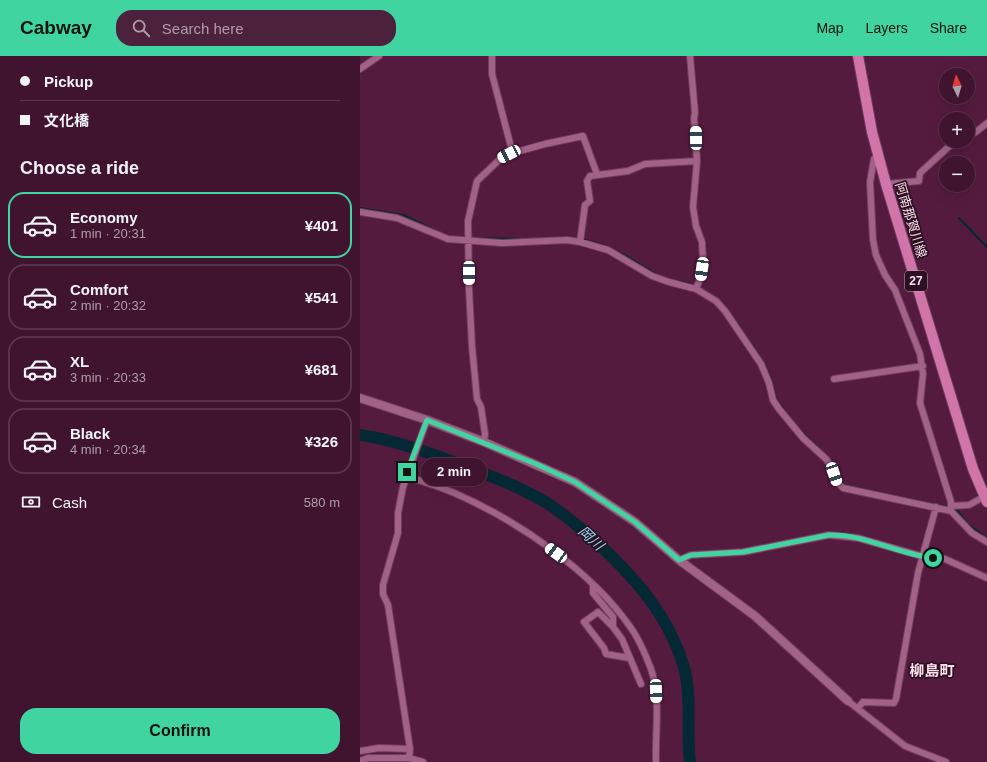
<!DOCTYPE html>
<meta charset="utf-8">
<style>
:root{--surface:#40142f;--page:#4b213b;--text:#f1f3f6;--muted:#ae9eaa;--line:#59334b;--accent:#40d4a1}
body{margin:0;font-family:Arial,"Noto Sans JP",sans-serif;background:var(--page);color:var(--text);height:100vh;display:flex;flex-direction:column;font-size:15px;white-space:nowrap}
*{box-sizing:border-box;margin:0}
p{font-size:13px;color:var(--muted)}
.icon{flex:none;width:22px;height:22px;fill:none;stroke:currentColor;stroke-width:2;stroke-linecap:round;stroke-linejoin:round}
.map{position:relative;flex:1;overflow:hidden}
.sheet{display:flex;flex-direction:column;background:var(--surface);width:360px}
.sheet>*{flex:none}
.hud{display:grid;align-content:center;height:88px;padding:0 20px;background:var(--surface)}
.needle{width:26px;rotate:355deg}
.fabs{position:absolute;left:579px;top:12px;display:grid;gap:8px}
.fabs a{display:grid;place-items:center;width:36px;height:36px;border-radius:50%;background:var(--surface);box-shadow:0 4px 16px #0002,0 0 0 1px var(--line);font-size:20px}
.end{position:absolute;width:18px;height:18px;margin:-9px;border:5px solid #40d4a1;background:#111;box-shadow:0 0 0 2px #111}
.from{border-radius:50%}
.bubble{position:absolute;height:28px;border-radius:14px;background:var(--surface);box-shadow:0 4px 16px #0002,0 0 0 1px var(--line);font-size:13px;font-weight:600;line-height:28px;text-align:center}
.car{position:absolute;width:12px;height:24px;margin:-12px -6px;border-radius:5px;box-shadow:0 0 3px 1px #0007;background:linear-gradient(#fff 24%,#345 0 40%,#fff 0 76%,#345 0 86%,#fff 0)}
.hud b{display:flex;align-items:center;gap:14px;height:38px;font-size:15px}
.hud b+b{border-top:1px solid var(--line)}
.hud i{width:10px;height:10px;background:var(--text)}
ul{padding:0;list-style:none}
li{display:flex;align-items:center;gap:12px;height:66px;margin:0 8px 6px;padding:0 12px;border:2px solid var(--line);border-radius:16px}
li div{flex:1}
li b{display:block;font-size:15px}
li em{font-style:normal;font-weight:600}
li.selected{border-color:var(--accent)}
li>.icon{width:36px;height:36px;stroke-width:1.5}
h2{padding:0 20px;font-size:18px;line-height:48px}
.pay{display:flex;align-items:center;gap:10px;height:44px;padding:0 20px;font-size:15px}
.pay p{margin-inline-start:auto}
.action{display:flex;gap:8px;margin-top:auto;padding:8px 20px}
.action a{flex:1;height:46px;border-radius:16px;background:var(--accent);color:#111;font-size:16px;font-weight:600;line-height:46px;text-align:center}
header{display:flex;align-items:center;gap:24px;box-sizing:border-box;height:56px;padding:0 20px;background:var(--accent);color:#111}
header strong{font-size:19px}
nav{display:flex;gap:22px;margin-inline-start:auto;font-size:14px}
.search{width:280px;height:36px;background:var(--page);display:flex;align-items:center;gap:10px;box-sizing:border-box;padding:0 14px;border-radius:16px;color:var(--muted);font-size:15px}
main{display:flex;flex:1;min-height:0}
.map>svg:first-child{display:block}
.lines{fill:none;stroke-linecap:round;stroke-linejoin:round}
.stream{stroke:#042834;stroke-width:2}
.river{stroke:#042834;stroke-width:12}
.minor-casing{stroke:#6f3e5d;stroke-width:8}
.tertiary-casing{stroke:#6f3e5d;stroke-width:10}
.primary-casing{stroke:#6f3e5d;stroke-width:12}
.minor{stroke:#a26186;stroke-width:6}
.tertiary{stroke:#a26186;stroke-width:8}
.primary{stroke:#d174a9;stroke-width:10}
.route{stroke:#40d4a1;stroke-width:5}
.labels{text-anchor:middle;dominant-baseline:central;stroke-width:3.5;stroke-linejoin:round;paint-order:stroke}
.shield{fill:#2c1221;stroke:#bda0af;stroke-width:1}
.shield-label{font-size:12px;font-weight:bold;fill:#fbddec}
.street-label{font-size:13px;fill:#fbddec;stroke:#2c1221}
.water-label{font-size:14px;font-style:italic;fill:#8fdaf9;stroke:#2c1221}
.quarter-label{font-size:15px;font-weight:bold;fill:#fbddec;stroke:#2c1221}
</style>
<header>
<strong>Cabway</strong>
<div class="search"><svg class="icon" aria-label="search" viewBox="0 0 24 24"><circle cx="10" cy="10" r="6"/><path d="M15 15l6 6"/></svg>Search here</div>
<nav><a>Map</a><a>Layers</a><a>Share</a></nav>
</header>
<main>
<section class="sheet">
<div class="hud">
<b><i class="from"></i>Pickup</b>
<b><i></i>文化橋</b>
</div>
<h2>Choose a ride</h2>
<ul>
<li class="selected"><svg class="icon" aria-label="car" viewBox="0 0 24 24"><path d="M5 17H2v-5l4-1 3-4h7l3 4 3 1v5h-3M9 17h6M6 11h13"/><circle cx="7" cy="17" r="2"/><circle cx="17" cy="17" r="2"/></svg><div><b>Economy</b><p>1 min · 20:31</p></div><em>¥401</em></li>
<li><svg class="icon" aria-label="car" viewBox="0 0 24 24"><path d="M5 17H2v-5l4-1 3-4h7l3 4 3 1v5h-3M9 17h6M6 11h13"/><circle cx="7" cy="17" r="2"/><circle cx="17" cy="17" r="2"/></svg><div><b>Comfort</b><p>2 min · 20:32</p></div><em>¥541</em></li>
<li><svg class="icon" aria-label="car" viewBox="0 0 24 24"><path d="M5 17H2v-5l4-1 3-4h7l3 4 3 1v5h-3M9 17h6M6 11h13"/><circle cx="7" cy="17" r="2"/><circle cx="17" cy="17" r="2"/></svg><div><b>XL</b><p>3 min · 20:33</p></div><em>¥681</em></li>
<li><svg class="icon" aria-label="car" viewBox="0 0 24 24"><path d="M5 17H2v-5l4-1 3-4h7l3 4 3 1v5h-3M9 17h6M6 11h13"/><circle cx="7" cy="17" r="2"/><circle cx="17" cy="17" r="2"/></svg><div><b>Black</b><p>4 min · 20:34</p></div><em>¥326</em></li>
</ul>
<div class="pay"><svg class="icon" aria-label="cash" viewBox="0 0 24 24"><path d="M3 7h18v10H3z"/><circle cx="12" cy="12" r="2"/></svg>Cash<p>580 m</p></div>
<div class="action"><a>Confirm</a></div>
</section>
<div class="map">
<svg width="627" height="706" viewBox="0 0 627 706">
<rect width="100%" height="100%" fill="#551b3f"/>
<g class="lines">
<path class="stream" d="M0,152L44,159L76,175
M599,162L627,191
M109,182L158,183
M185,182C234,178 259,195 299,220
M322,226L331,228L356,242
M362,247L380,271
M388,283C397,296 406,308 411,323C414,330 414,338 417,344C428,362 444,379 460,393
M477,418L484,429L588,451L597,454L608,468L627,482"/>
<path class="river" d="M0,379C34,384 67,396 99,408C130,420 162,431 190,449C205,459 219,471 233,483C274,520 310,560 325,615C332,645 326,676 330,706"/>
<defs>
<path id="minor" d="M132,0V18L151,91L149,98
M330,0L335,57L334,62L337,105L333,151L336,170L342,186L343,204L340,223L336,233
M0,13L19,0
M608,79L616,76L627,67
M518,100L514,103L510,126L513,184L516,199L525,219L535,234L560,298L563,318L560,347L591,446V455
M526,128L559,125L560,117L595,85
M0,156L37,162L88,183L142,187L207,184L220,186L248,194L292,220L309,226L336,233L356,245L365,255L401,308L409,327L413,344L419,353L443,382L466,403L471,410L477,426L483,432L591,455L612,477L627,486
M220,186L225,149L230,145L227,125L230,120L268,115L285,108L337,105
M474,323L563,310
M124,386L125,378L121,351L117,343L112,290L109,233L108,165L117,125L139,104L149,98L185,88L223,80L237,118
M46,420C61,425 77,430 92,436C155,463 231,514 271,572C279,583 286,600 291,613C301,642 295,675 296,706
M591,450L609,449L627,439
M319,504L331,499L383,496L469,479L498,482L561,500L585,503L627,522
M233,529V537L253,561V571L262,583L281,628
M253,571L238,556L224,566L244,592L246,598L269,602
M488,645L545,690L586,706
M498,652L503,646L534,647L536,643L558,517L576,451
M0,695L19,692L50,693
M49,702L63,706
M0,705L8,702H49L50,693L28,549L23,538V529L38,477V457L43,431L67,364"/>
<path id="tertiary" d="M0,342L67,364L124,386L215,426L275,466L319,504L395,560L488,645"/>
<path id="primary" d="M498,0L512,76L526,128L613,413L627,446"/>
</defs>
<use href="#minor" class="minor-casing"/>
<use href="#tertiary" class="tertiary-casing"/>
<use href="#primary" class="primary-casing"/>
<use href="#minor" class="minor"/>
<use href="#tertiary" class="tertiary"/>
<use href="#primary" class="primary"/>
</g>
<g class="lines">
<path class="route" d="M47,416L67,364L176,408L215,426L275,466L319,504L331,499L383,496L469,479C505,478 537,498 573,502"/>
</g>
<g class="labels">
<rect class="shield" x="545" y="215" width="22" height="20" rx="3"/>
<g class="shield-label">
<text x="556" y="225">27</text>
</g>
<g class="street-label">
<text transform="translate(551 164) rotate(73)">阿南那賀川線</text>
</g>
<g class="water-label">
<text transform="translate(231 482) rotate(42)">岡川</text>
</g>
<g class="quarter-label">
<text x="572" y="614">柳島町</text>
</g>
</g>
</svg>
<div class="fabs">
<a><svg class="needle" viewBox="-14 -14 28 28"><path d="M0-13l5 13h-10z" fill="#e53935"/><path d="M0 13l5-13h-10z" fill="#ae9eaa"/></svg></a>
<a>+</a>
<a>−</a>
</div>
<i class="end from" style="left:573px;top:502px"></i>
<i class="end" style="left:47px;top:416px"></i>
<div class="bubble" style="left:61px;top:402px;width:66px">2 min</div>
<i class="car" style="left:336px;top:82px;rotate:359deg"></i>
<i class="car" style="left:149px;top:98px;rotate:244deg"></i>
<i class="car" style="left:342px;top:213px;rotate:188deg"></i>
<i class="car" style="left:109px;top:217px;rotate:180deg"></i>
<i class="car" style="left:474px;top:418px;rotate:161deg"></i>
<i class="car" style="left:196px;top:497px;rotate:306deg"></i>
<i class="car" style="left:296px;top:635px;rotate:178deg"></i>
</div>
</main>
